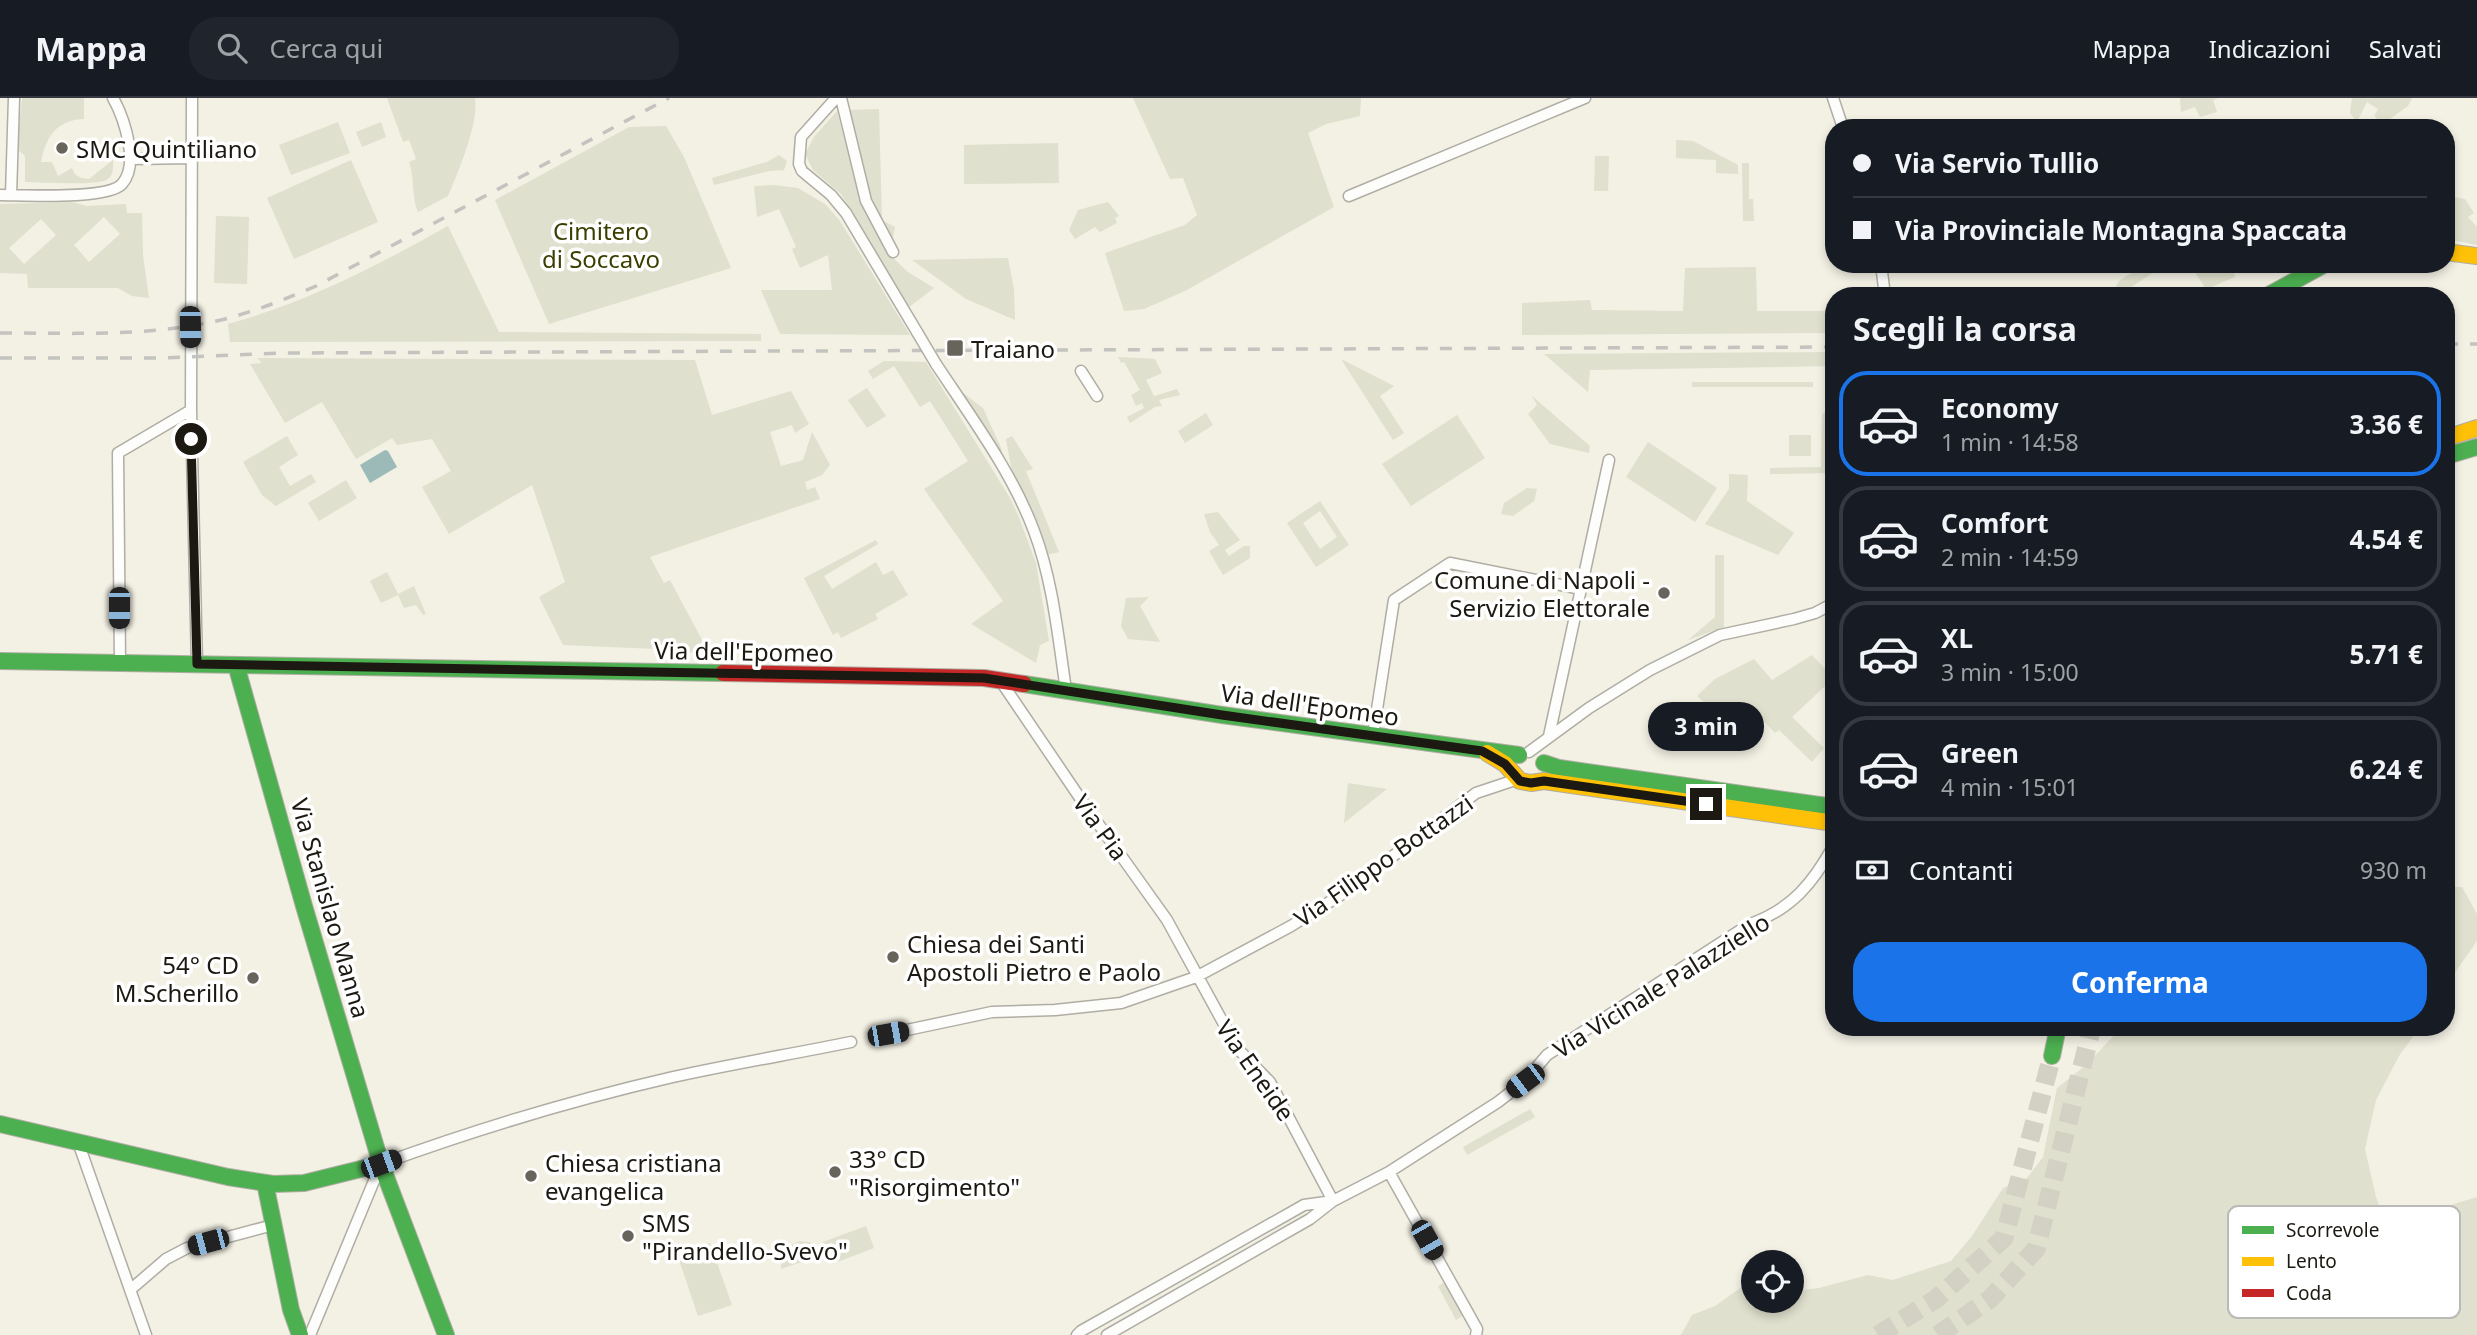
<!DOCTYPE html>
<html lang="it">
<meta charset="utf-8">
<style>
:root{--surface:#171b24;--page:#20242c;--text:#f1f3f6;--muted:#9ea1a6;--line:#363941;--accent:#1a73e8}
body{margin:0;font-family:"Noto Sans",sans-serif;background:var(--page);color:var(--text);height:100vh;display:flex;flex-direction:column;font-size:26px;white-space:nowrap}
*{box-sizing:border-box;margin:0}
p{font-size:23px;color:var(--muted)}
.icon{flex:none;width:38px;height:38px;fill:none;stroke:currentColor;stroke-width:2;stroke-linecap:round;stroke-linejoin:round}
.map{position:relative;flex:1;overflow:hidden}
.panel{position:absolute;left:1825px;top:189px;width:630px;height:749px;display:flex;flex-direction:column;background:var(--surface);border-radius:28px;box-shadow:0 4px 10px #0003}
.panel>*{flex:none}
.hud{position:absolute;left:1825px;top:21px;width:630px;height:154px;border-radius:28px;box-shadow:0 4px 10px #0003;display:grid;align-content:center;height:154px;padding:0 28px;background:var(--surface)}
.controls{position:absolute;left:1741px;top:1152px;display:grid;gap:14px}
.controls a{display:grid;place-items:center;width:63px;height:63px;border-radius:50%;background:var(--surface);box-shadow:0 4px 10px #0003;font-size:35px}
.end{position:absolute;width:32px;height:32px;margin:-16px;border:9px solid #1b1911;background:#fff;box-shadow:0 0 0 4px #fff}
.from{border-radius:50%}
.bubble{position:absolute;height:49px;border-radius:24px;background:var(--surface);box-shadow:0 4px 10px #0003;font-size:23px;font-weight:700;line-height:49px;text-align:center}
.car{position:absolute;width:21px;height:42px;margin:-21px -10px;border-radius:9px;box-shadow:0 0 5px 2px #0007;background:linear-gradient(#222 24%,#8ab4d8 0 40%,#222 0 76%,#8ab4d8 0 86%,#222 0)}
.hud b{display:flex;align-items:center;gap:24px;height:66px;font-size:26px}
.hud b+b{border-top:2px solid var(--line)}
.hud i{width:18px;height:18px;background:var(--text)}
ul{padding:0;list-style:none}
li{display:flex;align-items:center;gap:21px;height:105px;margin:0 14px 10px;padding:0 14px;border:4px solid var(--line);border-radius:28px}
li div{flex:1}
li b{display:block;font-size:26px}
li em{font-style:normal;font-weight:700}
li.on{border-color:var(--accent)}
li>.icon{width:63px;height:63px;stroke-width:1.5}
h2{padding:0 28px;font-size:32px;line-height:84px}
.pay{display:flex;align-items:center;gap:18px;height:77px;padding:0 28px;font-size:26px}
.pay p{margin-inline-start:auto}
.primary-button{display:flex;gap:14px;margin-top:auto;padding:14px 28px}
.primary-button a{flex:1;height:80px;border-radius:28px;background:var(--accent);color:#fff;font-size:28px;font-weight:700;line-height:80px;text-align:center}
header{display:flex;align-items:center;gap:42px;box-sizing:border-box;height:98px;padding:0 35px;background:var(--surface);border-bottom:2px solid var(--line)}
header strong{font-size:33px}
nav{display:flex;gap:38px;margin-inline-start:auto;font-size:24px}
.search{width:490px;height:63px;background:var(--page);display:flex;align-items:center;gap:18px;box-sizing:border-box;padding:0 24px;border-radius:28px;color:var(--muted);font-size:26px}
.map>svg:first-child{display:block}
.green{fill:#dfe0cd;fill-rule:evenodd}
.water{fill:#9bbab8}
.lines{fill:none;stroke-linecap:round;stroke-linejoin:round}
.highway-tunnel{stroke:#d3d0c4;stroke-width:19;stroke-dasharray:19 10;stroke-linecap:butt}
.street-casing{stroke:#afada4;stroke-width:13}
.fast-casing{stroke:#afada4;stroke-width:18}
.slow-casing{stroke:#afada4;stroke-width:18}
.jam-casing{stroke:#afada4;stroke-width:18}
.street{stroke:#fdfdfb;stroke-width:10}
.fast{stroke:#4caf50;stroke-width:16}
.slow{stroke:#ffc107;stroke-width:16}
.jam{stroke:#c62828;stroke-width:16}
.rail{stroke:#c3c3bf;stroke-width:3.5;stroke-dasharray:12 12;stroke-linecap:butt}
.street-bridge-casing{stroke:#afada4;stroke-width:13;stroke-linecap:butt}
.street-bridge{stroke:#fdfdfb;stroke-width:10}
.route{stroke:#1b1911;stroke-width:9}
.poi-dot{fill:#67645b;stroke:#fff;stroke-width:2.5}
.labels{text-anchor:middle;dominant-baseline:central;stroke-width:7;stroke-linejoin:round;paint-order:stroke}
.poi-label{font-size:24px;fill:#1b1911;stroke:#fff;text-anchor:start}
.park-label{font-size:24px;fill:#3c3f00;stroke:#fff}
.street-label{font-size:24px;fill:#1b1911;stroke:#fff}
.key{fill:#fff;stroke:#bbbab8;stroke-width:2}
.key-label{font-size:19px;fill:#1b1911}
</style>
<header>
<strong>Mappa</strong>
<div class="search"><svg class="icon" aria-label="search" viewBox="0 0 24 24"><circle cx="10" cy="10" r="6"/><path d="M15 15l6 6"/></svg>Cerca qui</div>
<nav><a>Mappa</a><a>Indicazioni</a><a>Salvati</a></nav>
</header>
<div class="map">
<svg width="2477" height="1237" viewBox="0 0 2477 1237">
<rect width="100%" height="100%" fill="#f3f0e4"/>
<path class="green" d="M22,0H84V21C56,22 46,39 41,64H52L58,78L72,70C75,79 80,80 89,81L113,62C113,70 114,78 106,82C94,88 41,84 25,84V58L17,51Z
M387,0H475C479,25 458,74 448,98L418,114C411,98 415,81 409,64L416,61L409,42L403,44Z
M1133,0H1361L1360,18L1326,26L1308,35L1334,109L1185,193L1144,211L1124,213L1105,155L1185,127L1197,117L1183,80L1170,81Z
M2180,0H2219L2213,2L2217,14L2200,19L2195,9L2181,14Z
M2352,0H2412L2408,8L2383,26L2374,18L2378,11L2367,4L2357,24L2350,15Z
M879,11L882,122L895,129L892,144C868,102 859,59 848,12Z
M837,13L861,104L889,156L908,174L934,190L909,209L841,96L813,72L805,56L814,39Z
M338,24L350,55L291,77L279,47Z
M381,24L386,39L362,49L356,34Z
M666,28L684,59L731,170L549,226L495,102L629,29Z
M1676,42L1693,43L1738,67V76L1716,75V62L1676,60Z
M1058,45L1059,85L964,86V47Z
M779,57L787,63L784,72L769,73L714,87L712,80L767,64Z
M1595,58H1609L1608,93H1594Z
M351,62L378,124L294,161L267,100Z
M1742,65H1749V101H1753L1754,123H1743Z
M773,87L798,90L825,106L840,123L910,237L780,236L761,192H832L828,157L800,170L792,151L796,149L779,111L757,119L754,88Z
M2454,99L2465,101L2474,115L2468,119L2477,129V147L2447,141V106Z
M71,104L87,108L126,106L127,115H142L143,157L149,200L132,198L118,190H28L27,176L0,175V106ZM104,119L120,136L89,164L74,147ZM41,121L56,137L24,166L9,150Z
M1108,104L1119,118L1115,120L1117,125L1100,134L1095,129L1075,141L1069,132L1078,112Z
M216,118L249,119L247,186L214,185Z
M448,128L499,234L761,236V243L230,244L228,226C306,205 378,167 448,128Z
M1008,160L1014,192L1015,222L966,201L912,162Z
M2146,166H2167L2117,198H2110L2120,182Z
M2199,166H2232L2235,179L2206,191L2192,170Z
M1756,169L1757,213H1834V235L1522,237V205L1590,202L1592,212L1683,213L1685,170Z
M1834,254V268L1590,272L1588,294L1544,256Z
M1118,259L1155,261L1162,275L1146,282L1154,298L1177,291L1180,297L1159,302L1162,308L1155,309L1130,325L1127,319L1144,310L1142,305L1136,308L1131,297L1140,292L1124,264L1121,265Z
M257,260L695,262L712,317L791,293L809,326L795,335L792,327L770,334L781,368L803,362L812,334L830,367L822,377L805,384L807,392L815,389L820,401L650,459L664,485L670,482L710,557L657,551L563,547L539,499L565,484L532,387L449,436L422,389L451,373L432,341L397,347L392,340L356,361L322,304L285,325L250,266L262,265Z
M1341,261L1394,288L1380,298L1404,335L1393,342Z
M884,263L926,264L1010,400L1018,417L1036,465L1049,543L1040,547L1036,565L971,526L1003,503L924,391L968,363L930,303L920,309L894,268L873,281L868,273Z
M1692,284H1813V289H1692Z
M867,290L886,318L867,330L848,302Z
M1827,291H1834V375L1770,376V370L1821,369L1822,317L1827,311Z
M959,292L983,310L1002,352L1000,359Z
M1532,298L1590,348L1589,355L1550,346L1528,316L1537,307Z
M1206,315L1213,327L1185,345L1178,333Z
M1457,317L1485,360L1411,408L1382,366Z
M1789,337H1811V358H1789Z
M287,338L298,357L279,369L290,388L311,376L316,384L276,408L262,397L243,364Z
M1012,338L1033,371L1026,373L1059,454L1046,457L1014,385L1006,341Z
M1648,344L1717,390L1695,424L1626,379Z
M1729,376L1748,377L1747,403L1794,435L1778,457L1705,426L1729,391Z
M346,382L357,400L319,423L308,405Z
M1527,390L1537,391L1534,403L1513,418L1501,416L1504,405Z
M1320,403L1349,447L1316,469L1287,425ZM1320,413L1337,439L1320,451L1303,425Z
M1218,414L1240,442L1225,452L1229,458L1244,448H1250V460L1223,477L1209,453L1219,447L1210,434L1204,416Z
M876,442L878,446L824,478L832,491L876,464L883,477L893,472L908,497L875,516L878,521L841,540L838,534L833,537L804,480Z
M1715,457H1724V529L1688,542L1715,519Z
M387,474L398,496L414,488L426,516L423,517L416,507L404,510L398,497L381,505L370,483Z
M1149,499L1140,508L1160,544L1128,541L1121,528L1126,500Z
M1812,557L1824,570L1834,561V594L1824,589L1792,619L1824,650L1812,664L1779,632L1775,635L1751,609L1742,616L1746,620L1734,631L1697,598L1715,581L1754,561L1772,582Z
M1348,685L1387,691L1344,725Z
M2447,789H2462L2477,816V843L2447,886Z
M2122,929H2420L2399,958L2376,1002L2365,1051L2376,1099L2393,1144L2431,1113L2477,1099V1237H1681L1692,1217L1715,1208L1753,1181L1754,1202H1792V1190L1794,1193L1819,1190L1868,1177L1893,1182L1951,1163L1972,1138L2003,1090L2027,1080L2043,1059L2057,990L2086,967Z
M1530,1011L1535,1019L1467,1057L1463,1049Z
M866,1128L874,1150L832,1166L823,1144Z
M800,1143L810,1144L822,1157L781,1171C781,1156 785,1148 800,1143Z
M710,1145L732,1207L698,1218L677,1156Z
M1449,1182L1467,1215L1456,1222L1438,1188Z"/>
<path class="water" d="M385,352L388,353L397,369L370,385L360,367Z"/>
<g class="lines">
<path class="highway-tunnel" d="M1878,1237L1936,1201L2004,1140L2052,958
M1938,1237L1990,1201L2036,1151L2092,929"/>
<defs>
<path id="street" d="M192,0L191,312L197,566
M836,0L801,39L799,66L802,73L831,97L846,115L917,234
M841,0L866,103L893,154
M1833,0L1843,30
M132,61L191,60
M0,97C23,97 108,102 122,86C132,75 131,59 129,46C126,30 121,14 113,0
M11,97L14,0
M1349,98L1585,0
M1881,166L1885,198
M936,266C971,319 1012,374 1034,433C1053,483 1058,539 1066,592
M1081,273L1097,298
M120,566L118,355L191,312
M1000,582L1082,703L1167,822L1237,950L1270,984L1333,1103
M1373,637L1394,502L1450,465L1581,491
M1549,638L1609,362
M1529,654L1589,610L1650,572L1720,537L1794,521L1815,515L1834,505
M888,936L992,914L1055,912L1121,905L1196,879L1291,828L1347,793L1476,695L1518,681
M78,1044L146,1237
M1389,1074L1477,1231L1476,1237
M130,1192L166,1161L187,1150L273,1127
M310,1237L381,1066C477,1031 573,1002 673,979C732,966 792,956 851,944
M1077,1237L1081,1233L1304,1107L1333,1103
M1107,1237L1310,1121L1333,1103L1389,1074L1498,1004L1525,983L1547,957L1750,826C1792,811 1813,785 1834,747"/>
<path id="fast" d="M2267,198L2325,166
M2446,358L2477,349
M0,563L723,575
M236,567L304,808L381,1066L446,1237
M1024,586L1222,617L1519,657
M1544,665L1559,670L1834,709
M2052,958L2058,929
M0,1026L228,1079L273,1086L304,1085L381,1066
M265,1085L291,1212L300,1237"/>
<path id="slow" d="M2446,154L2477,158
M2446,340L2477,330
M1487,655L1505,666L1520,683L1531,685L1544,683L1834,725"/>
<path id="jam" d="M723,575L984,580L1024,586"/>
</defs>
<use href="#street" class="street-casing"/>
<use href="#fast" class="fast-casing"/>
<use href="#slow" class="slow-casing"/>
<use href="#jam" class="jam-casing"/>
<use href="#street" class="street"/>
<use href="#fast" class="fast"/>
<use href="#slow" class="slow"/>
<use href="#jam" class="jam"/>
<path class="rail" d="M0,235C75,235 151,239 225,221C256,213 286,201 316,188L669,0
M2446,246H2477
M0,260H163L281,255L1834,249"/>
<defs>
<path id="street-bridge" d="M917,234L936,266"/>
</defs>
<use href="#street-bridge" class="street-bridge-casing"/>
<use href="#street-bridge" class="street-bridge"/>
</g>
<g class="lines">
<path class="route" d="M191,341L197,566L984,580L1222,617L1482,653L1505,666L1520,683L1531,685L1544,683L1706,706"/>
</g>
<g class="poi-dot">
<circle cx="62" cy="50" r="7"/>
<rect x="946" y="241" width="18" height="18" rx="3.5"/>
<circle cx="1664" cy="495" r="7"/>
<circle cx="893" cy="859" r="7"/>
<circle cx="253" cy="880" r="7"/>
<circle cx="835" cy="1074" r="7"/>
<circle cx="531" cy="1078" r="7"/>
<circle cx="628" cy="1138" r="7"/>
</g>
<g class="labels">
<g class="poi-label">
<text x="76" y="50">SMC Quintiliano</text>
<text x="971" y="250">Traiano</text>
<text x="1650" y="481" text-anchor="end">Comune di Napoli -<tspan x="1650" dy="28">Servizio Elettorale</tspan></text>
<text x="907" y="845">Chiesa dei Santi<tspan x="907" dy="28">Apostoli Pietro e Paolo</tspan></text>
<text x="239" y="866" text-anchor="end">54° CD<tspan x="239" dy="28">M.Scherillo</tspan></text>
<text x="849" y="1060">33° CD<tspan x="849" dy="28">"Risorgimento"</tspan></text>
<text x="545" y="1064">Chiesa cristiana<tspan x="545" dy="28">evangelica</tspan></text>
<text x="642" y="1124">SMS<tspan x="642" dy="28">"Pirandello-Svevo"</tspan></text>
</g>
<g class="park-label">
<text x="601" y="132">Cimitero<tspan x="601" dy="28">di Soccavo</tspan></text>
</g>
<g class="street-label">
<text transform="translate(744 553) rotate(1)">Via dell'Epomeo</text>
<text transform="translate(1310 606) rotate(8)">Via dell'Epomeo</text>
<text transform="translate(1101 729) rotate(54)">Via Pia</text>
<text transform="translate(1383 762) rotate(-35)">Via Filippo Bottazzi</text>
<text transform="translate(331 810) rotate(74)">Via Stanislao Manna</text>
<text transform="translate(1661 887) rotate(-32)">Via Vicinale Palazziello</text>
<text transform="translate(1256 972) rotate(55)">Via Eneide</text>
</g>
</g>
<rect x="2228" y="1108" width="232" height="112" rx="10" class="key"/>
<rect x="2242" y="1128" width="32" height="8" fill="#4caf50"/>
<rect x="2242" y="1159" width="32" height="9" fill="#ffc107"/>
<rect x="2242" y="1191" width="32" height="8" fill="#c62828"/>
<g class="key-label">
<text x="2286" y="1139">Scorrevole</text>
<text x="2286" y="1170">Lento</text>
<text x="2286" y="1202">Coda</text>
</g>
</svg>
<div class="controls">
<a><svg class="icon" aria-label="locate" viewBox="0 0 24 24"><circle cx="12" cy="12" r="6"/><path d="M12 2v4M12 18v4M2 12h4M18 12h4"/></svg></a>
</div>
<i class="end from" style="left:191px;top:341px"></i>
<i class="end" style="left:1706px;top:706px"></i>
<div class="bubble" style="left:1648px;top:604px;width:116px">3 min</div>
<i class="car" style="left:190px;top:229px;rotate:179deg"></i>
<i class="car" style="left:119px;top:510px;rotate:180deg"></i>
<i class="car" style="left:888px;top:936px;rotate:80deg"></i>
<i class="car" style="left:1525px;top:983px;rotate:233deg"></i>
<i class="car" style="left:381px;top:1066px;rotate:70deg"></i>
<i class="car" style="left:1427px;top:1142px;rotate:150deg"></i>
<i class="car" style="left:208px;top:1144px;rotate:255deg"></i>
<div class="hud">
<b><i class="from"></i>Via Servio Tullio</b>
<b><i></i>Via Provinciale Montagna Spaccata</b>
</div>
<section class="panel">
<h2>Scegli la corsa</h2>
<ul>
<li class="on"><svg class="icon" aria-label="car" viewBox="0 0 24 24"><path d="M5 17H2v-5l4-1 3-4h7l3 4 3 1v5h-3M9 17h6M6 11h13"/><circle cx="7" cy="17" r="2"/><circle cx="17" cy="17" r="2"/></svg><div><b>Economy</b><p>1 min · 14:58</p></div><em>3.36 €</em></li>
<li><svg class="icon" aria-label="car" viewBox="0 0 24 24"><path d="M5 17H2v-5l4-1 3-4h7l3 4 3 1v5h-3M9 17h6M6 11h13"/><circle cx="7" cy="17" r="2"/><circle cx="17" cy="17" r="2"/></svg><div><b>Comfort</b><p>2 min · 14:59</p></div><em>4.54 €</em></li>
<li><svg class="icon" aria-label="car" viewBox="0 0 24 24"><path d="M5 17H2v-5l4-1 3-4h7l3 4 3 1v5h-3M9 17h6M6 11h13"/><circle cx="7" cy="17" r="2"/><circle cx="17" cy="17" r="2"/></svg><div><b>XL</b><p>3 min · 15:00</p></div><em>5.71 €</em></li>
<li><svg class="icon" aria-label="car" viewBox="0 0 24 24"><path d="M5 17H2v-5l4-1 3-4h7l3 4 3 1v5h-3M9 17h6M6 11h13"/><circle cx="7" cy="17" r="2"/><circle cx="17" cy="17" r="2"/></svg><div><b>Green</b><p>4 min · 15:01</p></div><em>6.24 €</em></li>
</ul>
<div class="pay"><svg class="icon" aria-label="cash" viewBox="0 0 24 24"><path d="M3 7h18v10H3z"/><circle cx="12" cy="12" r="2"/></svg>Contanti<p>930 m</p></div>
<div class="primary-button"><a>Conferma</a></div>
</section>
</div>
